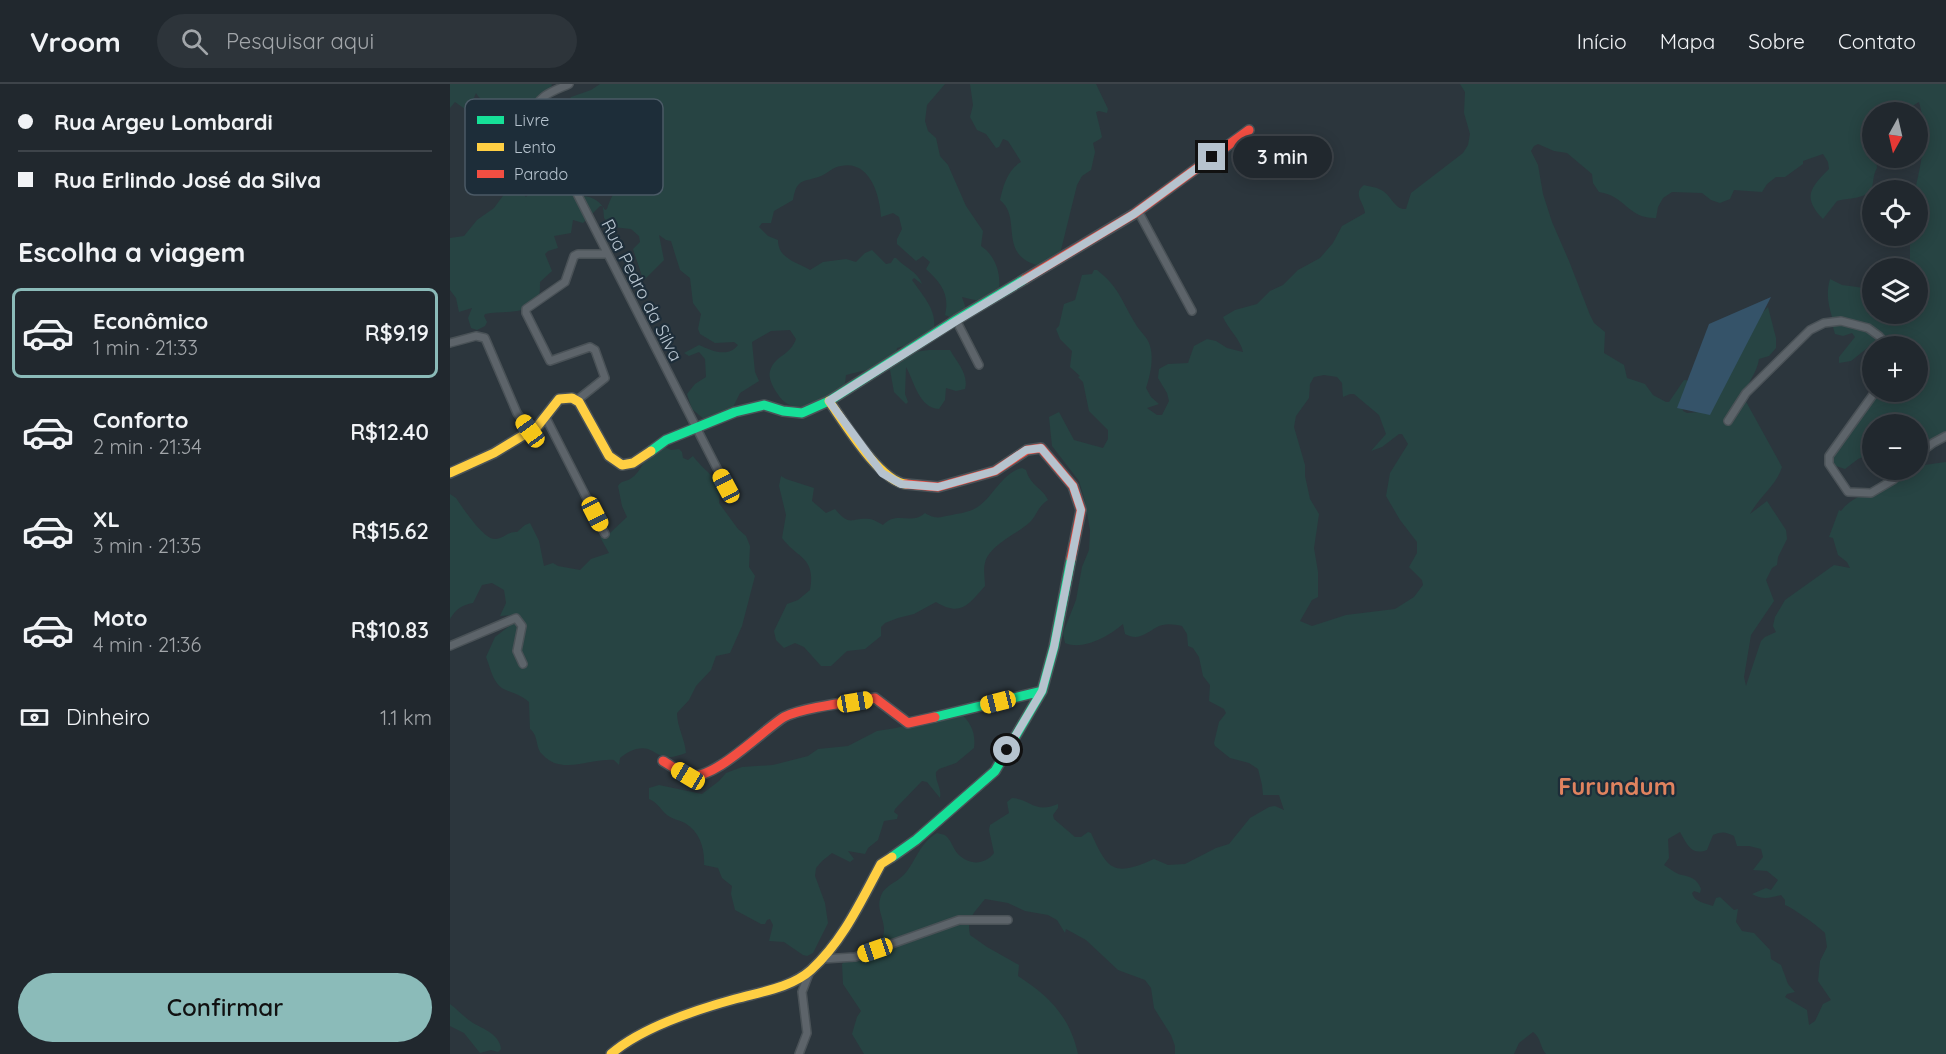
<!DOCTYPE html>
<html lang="pt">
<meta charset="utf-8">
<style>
:root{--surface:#21282e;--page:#2d343a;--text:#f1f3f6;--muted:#a2a6aa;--line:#3e444a;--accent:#8bbbb9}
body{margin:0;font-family:Quicksand,sans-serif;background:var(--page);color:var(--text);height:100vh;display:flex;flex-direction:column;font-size:22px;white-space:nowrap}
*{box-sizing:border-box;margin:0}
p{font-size:20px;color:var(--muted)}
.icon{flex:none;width:33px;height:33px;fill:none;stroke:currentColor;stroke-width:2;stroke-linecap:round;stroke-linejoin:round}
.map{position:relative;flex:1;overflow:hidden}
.drawer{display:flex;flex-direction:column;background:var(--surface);width:450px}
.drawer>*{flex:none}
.banner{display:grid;align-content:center;height:132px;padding:0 18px;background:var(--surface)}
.needle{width:39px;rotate:188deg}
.buttons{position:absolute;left:1412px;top:18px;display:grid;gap:12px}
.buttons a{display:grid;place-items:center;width:66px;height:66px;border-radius:50%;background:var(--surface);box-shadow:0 3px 15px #0003,0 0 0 2px var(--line);font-size:30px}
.end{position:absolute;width:27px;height:27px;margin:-14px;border:8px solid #b6c3ce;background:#111;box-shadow:0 0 0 3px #111}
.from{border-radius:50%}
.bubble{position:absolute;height:42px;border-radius:21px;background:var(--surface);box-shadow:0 3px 15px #0003,0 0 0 2px var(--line);font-size:20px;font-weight:600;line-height:42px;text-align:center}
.car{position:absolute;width:18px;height:36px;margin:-18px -9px;border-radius:8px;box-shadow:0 0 4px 2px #0007;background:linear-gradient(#f5c518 24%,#345 0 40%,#f5c518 0 76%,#345 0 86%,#f5c518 0)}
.banner b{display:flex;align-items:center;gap:21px;height:57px;font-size:22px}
.banner b+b{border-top:2px solid var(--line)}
.banner i{width:15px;height:15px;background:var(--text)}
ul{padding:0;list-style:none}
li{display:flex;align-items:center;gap:18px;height:90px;margin:0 12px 9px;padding:0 6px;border:3px solid transparent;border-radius:9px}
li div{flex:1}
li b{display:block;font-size:22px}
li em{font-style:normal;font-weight:600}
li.current{border-color:var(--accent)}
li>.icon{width:54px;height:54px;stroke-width:1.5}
h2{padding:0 18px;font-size:27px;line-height:72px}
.pay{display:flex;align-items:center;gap:15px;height:66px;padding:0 18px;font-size:22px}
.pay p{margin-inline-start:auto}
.button{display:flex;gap:12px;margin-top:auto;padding:12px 18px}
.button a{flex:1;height:69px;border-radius:36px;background:var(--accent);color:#111;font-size:24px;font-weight:600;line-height:69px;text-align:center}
header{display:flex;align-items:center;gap:36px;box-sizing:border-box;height:84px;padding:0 30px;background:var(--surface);border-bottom:2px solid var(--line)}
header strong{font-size:28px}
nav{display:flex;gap:33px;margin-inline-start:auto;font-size:21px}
.search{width:420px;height:54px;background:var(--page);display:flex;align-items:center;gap:15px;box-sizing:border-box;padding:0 21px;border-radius:33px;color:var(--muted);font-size:22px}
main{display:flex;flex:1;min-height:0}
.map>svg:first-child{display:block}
.green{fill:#274443;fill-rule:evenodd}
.water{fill:#355369}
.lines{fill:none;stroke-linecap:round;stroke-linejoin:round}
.street-casing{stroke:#4a5257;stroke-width:10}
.fast-casing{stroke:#4a5257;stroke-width:12}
.slow-casing{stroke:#4a5257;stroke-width:12}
.jam-casing{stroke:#4a5257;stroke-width:12}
.street{stroke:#5d646a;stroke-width:7}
.fast{stroke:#16e098;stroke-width:9}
.slow{stroke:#ffcf43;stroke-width:9}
.jam{stroke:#f24e42;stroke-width:9}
.route{stroke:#b6c3ce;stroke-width:8}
.labels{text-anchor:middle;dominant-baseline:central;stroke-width:4.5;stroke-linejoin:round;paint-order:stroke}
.street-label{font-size:18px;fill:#b6c3ce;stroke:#1d2d39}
.district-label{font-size:24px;font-weight:bold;fill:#e0835f;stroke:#1d2d39}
.key{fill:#1d2d39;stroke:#4b5a66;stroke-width:1.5}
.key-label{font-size:16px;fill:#b6c3ce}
</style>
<header>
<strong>Vroom</strong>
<div class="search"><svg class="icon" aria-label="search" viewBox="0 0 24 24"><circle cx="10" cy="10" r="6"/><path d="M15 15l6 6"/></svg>Pesquisar aqui</div>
<nav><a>Início</a><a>Mapa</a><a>Sobre</a><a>Contato</a></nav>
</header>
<main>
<section class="drawer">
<div class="banner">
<b><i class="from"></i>Rua Argeu Lombardi</b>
<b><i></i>Rua Erlindo José da Silva</b>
</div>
<h2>Escolha a viagem</h2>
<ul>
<li class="current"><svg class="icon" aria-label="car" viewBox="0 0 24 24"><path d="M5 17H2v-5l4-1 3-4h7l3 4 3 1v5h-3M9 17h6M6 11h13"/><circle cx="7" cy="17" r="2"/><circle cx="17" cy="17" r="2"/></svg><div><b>Econômico</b><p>1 min · 21:33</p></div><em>R$9.19</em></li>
<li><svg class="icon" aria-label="car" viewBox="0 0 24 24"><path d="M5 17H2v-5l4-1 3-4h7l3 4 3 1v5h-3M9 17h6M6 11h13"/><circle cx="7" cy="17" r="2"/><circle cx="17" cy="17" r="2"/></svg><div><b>Conforto</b><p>2 min · 21:34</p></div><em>R$12.40</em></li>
<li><svg class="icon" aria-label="car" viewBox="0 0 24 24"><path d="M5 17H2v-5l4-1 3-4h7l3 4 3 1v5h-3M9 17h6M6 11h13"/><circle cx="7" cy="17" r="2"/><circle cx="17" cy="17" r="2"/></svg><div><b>XL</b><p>3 min · 21:35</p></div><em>R$15.62</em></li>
<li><svg class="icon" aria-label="car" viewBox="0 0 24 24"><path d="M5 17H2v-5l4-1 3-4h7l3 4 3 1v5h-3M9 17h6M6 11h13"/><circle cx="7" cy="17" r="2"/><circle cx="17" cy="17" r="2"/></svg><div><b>Moto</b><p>4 min · 21:36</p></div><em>R$10.83</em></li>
</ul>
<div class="pay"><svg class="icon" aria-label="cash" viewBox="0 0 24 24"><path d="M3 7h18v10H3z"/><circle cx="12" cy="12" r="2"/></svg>Dinheiro<p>1.1 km</p></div>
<div class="button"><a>Confirmar</a></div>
</section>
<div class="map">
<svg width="1496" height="970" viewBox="0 0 1496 970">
<rect width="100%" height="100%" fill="#2c363d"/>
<path class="green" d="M0,0H102L94,28L103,75L92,70L82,71L67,51L46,42L45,39L49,33C45,21 32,20 26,9L23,16L25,26L18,27L5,18L0,24Z
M150,0H495L477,21L475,37L478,47L486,54L490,72L498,81L516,122L533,147L531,162C545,171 551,189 549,205C534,218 531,218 512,213L516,225L508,237L495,231C500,210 491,199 476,185L480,178L473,172L466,177L447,160V155L452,145L449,133L443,129L431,133C430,112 420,76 391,82C383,83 378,89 371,92C353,99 347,93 343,116L324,127L321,139H312L309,143L318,152L328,156C328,175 347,178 360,186L373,178L396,175L406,178L415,169L422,166L436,180L441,179L444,174H446C454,183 468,188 472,200L464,194L462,196C473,212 489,228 483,248L465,259L447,264L446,269L449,270L479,266H500C507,278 519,291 515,305L506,307L496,304L495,316L489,325C469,324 464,297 456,283L455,310L458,318L456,320L444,308L440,286L432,282L396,291L394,307C373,317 343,336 327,309C323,303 318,294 320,287C325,271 340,272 346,255L340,246L321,247L302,258L305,288L309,297L290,309L282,325L255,336L242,325L237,310L245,300L256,293L255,275L249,268L239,272L234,269L249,261C262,267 278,274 288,261L284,258L265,259L250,250L248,245L251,230L243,219L240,194L230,186L221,157L216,156L209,151L214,176L195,195H193L183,165L190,158L189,152L181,145L163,143L154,134L153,122H150L133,139L123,136L121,149L104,152L108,164L98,167L95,170L102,187L90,198C90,202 90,209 89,212C79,233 52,226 35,230L34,232L37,238L35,242L27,246L21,244L18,234L22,224L9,228L6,214L0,206V154L14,152L27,136L44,124L55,109L47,96C63,100 66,103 76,113L79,110C76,86 89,88 107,82L133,112C143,113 150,117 155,126L157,125C169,92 169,113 187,98L174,85L157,81L151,69L124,67C124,59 125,48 123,41C118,26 110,31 121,13L141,6Z
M520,0H646L658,25L657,29L649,27L646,28L652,53L650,55L643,59L645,68L641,86L632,92L627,101L611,166L596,183C544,175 574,135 550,116C553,102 558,85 571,78L570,76L558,57L553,55L549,63L546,64L536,50L527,46L520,33L523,21Z
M1010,0H1496V347L1467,365V340H1422V369L1408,375L1395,385L1380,380L1376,375L1428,308H1467V262L1421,261L1401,277L1389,279V273L1405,253L1402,249L1393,252L1385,250L1383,243L1387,234L1382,233C1378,219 1376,209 1380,195L1392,201L1422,205V230H1467V184H1458L1460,175V153L1467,152V139L1473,127L1467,106H1465C1472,76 1478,49 1469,18L1452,28H1422V51L1419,61L1422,67V74L1426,75L1427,84C1423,91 1424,95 1422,103C1419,115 1397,114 1387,117L1373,135C1352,113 1360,104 1379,85L1378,78L1373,70L1353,77V80L1335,93H1326L1317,100L1312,108L1284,106L1280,115L1270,119L1261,116L1252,109L1222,108L1213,114L1208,123L1206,134C1178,135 1176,112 1149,108L1143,99L1142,90L1117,69L1104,67L1088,60L1084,62L1081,67L1088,81L1093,110L1102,138L1119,177L1140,231L1144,239L1155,248L1154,269L1174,281L1177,294L1195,300L1203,311L1216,318H1219L1234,296L1242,297L1232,322L1233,327L1237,329L1249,328L1311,230L1318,223L1326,254V264L1319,272L1309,275C1307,290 1296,299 1294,314L1332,383C1326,402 1309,413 1300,430L1317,417L1336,446L1337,455L1328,473L1327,481L1322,484L1316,496L1324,517L1301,551L1294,593L1296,602L1311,557L1315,553L1326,548L1323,542L1325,533L1335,516L1384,481L1400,484L1397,478L1388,471L1383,454L1379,453L1389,426L1391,427C1405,408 1431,407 1451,396C1457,392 1461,387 1467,386V382L1496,378V970H1096C1090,964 1091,953 1083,948L1069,959L1064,970H725V962L721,951L704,924L701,904L695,896L668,886L636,856L616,845L615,849L607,836L598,831L575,827L558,819L535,815C525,828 516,834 520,851L537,863L569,881L568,892C599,912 620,933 628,970H414L402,950L407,933L411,927L393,900L392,880C404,867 425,867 431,856C440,842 426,829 430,815C432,804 441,801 449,795C465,784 466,761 487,749C490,750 494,750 496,752C501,756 503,764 507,769C518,781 534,782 544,769L539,746L540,741L559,729L557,718L562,714C581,715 584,730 608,720V724L603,731L604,735L625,753H631L638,748L641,749C658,787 664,793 704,775L718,781L735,780L766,764L779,760L800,734L819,723L825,722L834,726L829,711H813L812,701L808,685L799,679L780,674L765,662L764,659L769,638L776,629L774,625L759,617L760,601L753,592L749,573L743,564L738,562L737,550L732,542C723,540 714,539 707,543C695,550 688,557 675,550L673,540C659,552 633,567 615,559L613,549L626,516L632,483L639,466L640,446L635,417L629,397L602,362L599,333L609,328L624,356L653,364L658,355V346L639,327L633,298L628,293L630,292L620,283L622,267L610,255L606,245L609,242L614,220L625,216L632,191L642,190L644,186H647C669,203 671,216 685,239C689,247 698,253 700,262C704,275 700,292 696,304L701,313L709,320L697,324L707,331H712L719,317L717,309L708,294L709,285L718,280L738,279L744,262L757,255L766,257L777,264L793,268C791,256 778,245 773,233L785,226L807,220L820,207L833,201L848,186L870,174L883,159L892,142L915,129C914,118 902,110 914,101C921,103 927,103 933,107C942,113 945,126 956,125L961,109L1013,69L1018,61L1020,50L1014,29L1015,8ZM874,291L887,293L892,299L893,313L900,310H904L929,331L936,350L921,367L932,363L949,350H952L958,360L940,389L936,412L950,436L967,458V469L959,483L972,496L973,501L964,513L945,525L896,531L862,542L850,537L862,516L868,513V488L864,464L869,430L860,415L855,392V381L844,343L846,332L859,314L860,300L864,293ZM1230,748C1237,760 1241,772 1257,766L1263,751C1272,747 1276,748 1284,752L1287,762H1299L1311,765L1313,773L1303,786L1317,787L1328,796L1321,806L1316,804L1302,810C1312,816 1320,814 1331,811L1335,816V821C1340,822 1371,844 1375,849L1377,863L1370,877L1368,897L1381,916L1373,920L1365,937L1359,941L1357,926L1335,913L1337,910L1345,908L1338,900L1331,881L1321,875L1320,866L1304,849L1292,847L1286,838L1288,825L1284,826L1270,813L1266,814L1263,822C1255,819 1244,818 1242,809L1244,807L1250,809L1251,805C1247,795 1242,793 1232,791C1226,790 1219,784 1214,781L1219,774L1218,755Z
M205,358L221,366L229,365L232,368L233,374L238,376L243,372C256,390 273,394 269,419L288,445L296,452L300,462L299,483L305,492L292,542L280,569L266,572L261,586L246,602L239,616L227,629C227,643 235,655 236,669C229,671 223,674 216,673C209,672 204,667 198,665C188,662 177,668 170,674L169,681L164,676C140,674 111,692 92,670C85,663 89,652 80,645L79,618C71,611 65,610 56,606C43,601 41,585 36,573L45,553L62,540L63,531L50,532L56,519L54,506L42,499L32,501L23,519C12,521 6,525 0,535V410L6,414C12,423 34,456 45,455C54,455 58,447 67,448L75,441L80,439L89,457L94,482L103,479L108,482L130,486L141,475L159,469L150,453L160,449L177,433L172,422L168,402C172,396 175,398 180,395C192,388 196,372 200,360Z
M572,384L576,386C581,403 592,403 598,416C587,423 588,430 580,438C569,449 539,461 535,479C533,485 535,495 535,502C518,521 511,533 486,518L464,530L448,534L435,539L431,543V552L415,565L397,567L381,582H371L354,563L345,559L334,564L326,556L324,547L337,520L348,516L360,506C366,473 348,475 332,454L336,431L329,402L331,392L336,395L364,404L362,417L376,429L385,425C401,444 401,433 420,435C425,436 429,439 433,441C447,426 461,442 475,429C486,436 490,433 502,431C511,429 521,428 529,422C544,411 553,388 572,384Z
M509,628C521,638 526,649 524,664L506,679L489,685L486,688C485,698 492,704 490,714L477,698L472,697L445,725L444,728L448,731L447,735L434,737L428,756L418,764L415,770L398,767L404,775L400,778L382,769L372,777L366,784L365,792L375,819L378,839L363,869L357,872L353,871L334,858L319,857L323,841L320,835L317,836L315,840H311L285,826L281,810L282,802L272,794L268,784L254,781C255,765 250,748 235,739C229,736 222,735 217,731C210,725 208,719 199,715V704L209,701L252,710L269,697L276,689L292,683L323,681L358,672L368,665L398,662L427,647L446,644Z
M0,920C8,926 15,934 23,939C34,945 50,951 51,965L48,968L41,966L30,969L14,949L0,942Z"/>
<path class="water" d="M1321,213L1260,331L1227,324L1259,240Z"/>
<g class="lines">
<defs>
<path id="street" d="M119,0C107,6 84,12 86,29L276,402
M688,127L742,227
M506,236L529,281
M0,259L26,252L35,254L67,329L80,347
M1425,308L1379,372V380L1398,408L1421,409L1443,396L1453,386
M126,317L155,294L145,266L140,263L100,277L76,229V225L115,198L124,172L128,170H157
M95,332L155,450
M1278,337L1296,309L1360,246L1374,239L1391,237L1418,244L1429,252L1438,262
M1467,371L1483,359L1496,352
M0,562L66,534L72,542L67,567L73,580
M372,875L405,873L509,836H558
M349,970L357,949L352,908L360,887"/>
<path id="fast" d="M201,367L216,356L285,328L314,321L333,327L352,329L379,317L506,236L575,195
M485,633L592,607
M442,773L466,756L545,687L592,607L604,563L621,475"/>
<path id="slow" d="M379,317C394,338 430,398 456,400
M0,389L44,369L87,343L109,315L122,314L129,318L159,372L172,381L183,379L201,367
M161,970C192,943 245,926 285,915C310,908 341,904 361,886C393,857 411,817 431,780L442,773"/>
<path id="jam" d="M575,195L684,130L799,46
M456,400L488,403L545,387L577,366L591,364L623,402L631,426L621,475
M213,677C220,681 229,688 237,691C261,700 314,645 334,633C354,623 402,618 425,614L458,639L485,633"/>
</defs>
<use href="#street" class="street-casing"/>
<use href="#fast" class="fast-casing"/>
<use href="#slow" class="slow-casing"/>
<use href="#jam" class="jam-casing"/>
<use href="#street" class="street"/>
<use href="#fast" class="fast"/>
<use href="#slow" class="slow"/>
<use href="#jam" class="jam"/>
</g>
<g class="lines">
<path class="route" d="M557,666L592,607L604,563L631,426L623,402L591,364L576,366L545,387L488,403L451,400L432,389L379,317L506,237L684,130L762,73"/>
</g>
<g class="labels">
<g class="street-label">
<text transform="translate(192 206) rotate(63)">Rua Pedro da Silva</text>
</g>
<g class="district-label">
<text x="1167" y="702">Furundum</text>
</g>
</g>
<rect x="15" y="15" width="198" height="96" rx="9" class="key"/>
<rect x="27" y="32" width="27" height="8" fill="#16e098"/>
<rect x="27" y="59" width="27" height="8" fill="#ffcf43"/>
<rect x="27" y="86" width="27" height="8" fill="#f24e42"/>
<g class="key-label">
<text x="64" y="42">Livre</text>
<text x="64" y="69">Lento</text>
<text x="64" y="96">Parado</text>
</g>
</svg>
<div class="buttons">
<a><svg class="needle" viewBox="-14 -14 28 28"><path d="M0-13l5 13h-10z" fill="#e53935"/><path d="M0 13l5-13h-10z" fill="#a2a6aa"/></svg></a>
<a><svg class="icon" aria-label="locate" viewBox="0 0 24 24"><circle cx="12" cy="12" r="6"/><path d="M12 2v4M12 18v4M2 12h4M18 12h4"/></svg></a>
<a><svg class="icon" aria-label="layers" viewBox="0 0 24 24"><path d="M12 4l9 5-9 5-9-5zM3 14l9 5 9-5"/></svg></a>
<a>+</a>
<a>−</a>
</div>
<i class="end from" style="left:557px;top:666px"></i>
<i class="end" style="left:762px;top:73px"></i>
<div class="bubble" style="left:783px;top:52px;width:99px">3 min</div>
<i class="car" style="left:80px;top:347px;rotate:324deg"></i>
<i class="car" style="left:276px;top:402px;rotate:332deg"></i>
<i class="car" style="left:145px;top:430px;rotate:153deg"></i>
<i class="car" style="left:405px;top:618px;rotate:80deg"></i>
<i class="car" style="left:548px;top:618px;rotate:256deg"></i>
<i class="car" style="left:238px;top:692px;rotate:301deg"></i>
<i class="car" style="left:425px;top:866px;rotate:251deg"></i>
</div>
</main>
